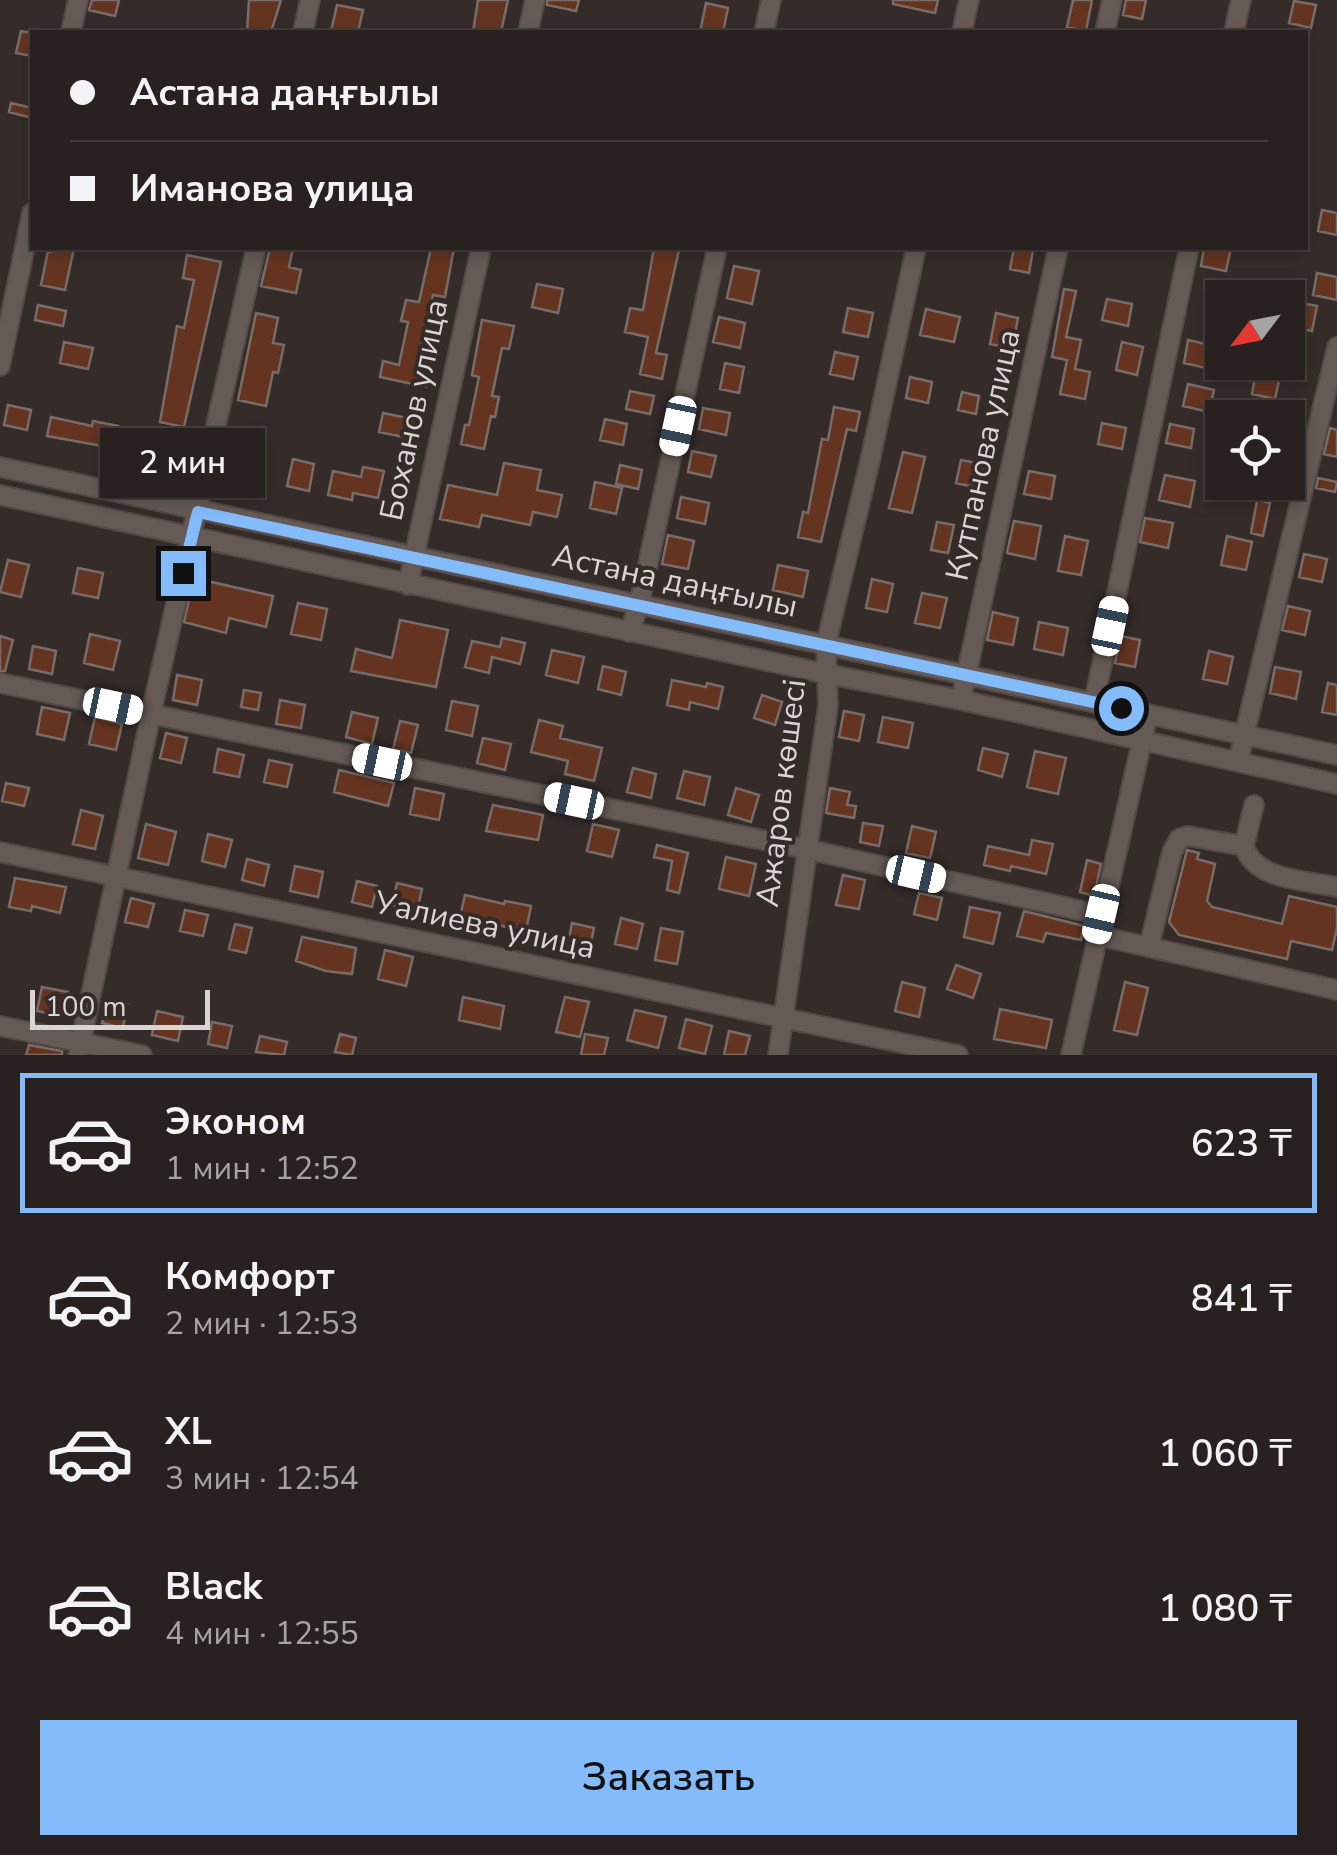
<!DOCTYPE html>
<html lang="ru">
<meta charset="utf-8">
<style>
:root{--surface:#28211f;--page:#302928;--text:#f1f3f6;--muted:#a5a3a4;--line:#443e3d;--accent:#84bcfb}
body{margin:0;font-family:"Nunito Sans",sans-serif;background:var(--page);color:var(--text);height:100vh;display:flex;flex-direction:column;font-size:38px;white-space:nowrap}
*{box-sizing:border-box;margin:0}
p{font-size:32px;color:var(--muted)}
.icon{flex:none;width:55px;height:55px;fill:none;stroke:currentColor;stroke-width:2;stroke-linecap:round;stroke-linejoin:round}
.map{position:relative;height:1055px;overflow:hidden}
.panel{display:flex;flex-direction:column;background:var(--surface);flex:1}
.panel>*{flex:none}
.guide{position:absolute;left:30px;top:30px;width:1278px;height:220px;border-radius:0px;box-shadow:0 5px 15px #0003,0 0 0 2px var(--line);display:grid;align-content:center;height:220px;padding:0 40px;background:var(--surface)}
.needle{width:65px;rotate:238deg}
.buttons{position:absolute;left:1205px;top:280px;display:grid;gap:20px}
.buttons a{display:grid;place-items:center;width:100px;height:100px;border-radius:0px;background:var(--surface);box-shadow:0 5px 15px #0003,0 0 0 2px var(--line);font-size:50px}
.scale{position:absolute;left:30px;bottom:25px;width:180px;box-sizing:border-box;padding-left:10px;border:5px solid #dad4d2;border-top:0;font-size:28px;line-height:35px;white-space:nowrap;color:#dad4d2;-webkit-text-stroke:8px #352c29;paint-order:stroke}
.end{position:absolute;width:45px;height:45px;margin:-22px;border:12px solid #84bcfb;background:#111;box-shadow:0 0 0 5px #111}
.from{border-radius:50%}
.bubble{position:absolute;height:70px;border-radius:0px;background:var(--surface);box-shadow:0 5px 15px #0003,0 0 0 2px var(--line);font-size:32px;font-weight:600;line-height:70px;text-align:center}
.car{position:absolute;width:30px;height:60px;margin:-30px -15px;border-radius:12px;box-shadow:0 0 8px 2px #0007;background:linear-gradient(#fff 24%,#345 0 40%,#fff 0 76%,#345 0 86%,#fff 0)}
.guide b{display:flex;align-items:center;gap:35px;height:95px;font-size:38px}
.guide b+b{border-top:2px solid var(--line)}
.guide i{width:25px;height:25px;background:var(--text)}
ul{padding:18px 0 0;list-style:none}
li{display:flex;align-items:center;gap:30px;height:140px;margin:0 20px 15px;padding:0 20px;border:5px solid transparent;border-radius:0px}
li div{flex:1}
li b{display:block;font-size:38px}
li em{font-style:normal;font-weight:600}
li.active{border-color:var(--accent)}
li>.icon{width:90px;height:90px;stroke-width:1.5}
.button{display:flex;gap:20px;margin-top:auto;padding:20px 40px}
.button a{flex:1;height:115px;border-radius:0px;background:var(--accent);color:#111;font-size:40px;font-weight:600;line-height:115px;text-align:center}
.map>svg:first-child{display:block}
.building{fill:#643420;stroke:#776c68;stroke-width:2.5}
.lines{fill:none;stroke-linecap:round;stroke-linejoin:round}
.minor-casing{stroke:#524a47;stroke-width:22}
.minor{stroke:#655a56;stroke-width:18}
.route{stroke:#84bcfb;stroke-width:12}
.labels{text-anchor:middle;dominant-baseline:central;stroke-width:8;stroke-linejoin:round;paint-order:stroke}
.street-label{font-size:32px;fill:#dad4d2;stroke:#352c29}
</style>
<div class="map">
<svg width="1337" height="1055" viewBox="0 0 1337 1055">
<rect width="100%" height="100%" fill="#352c29"/>
<path class="building" d="M92,0H119L115,16L89,10Z
M249,0H281L271,32H247Z
M478,0H508L501,32H473Z
M547,0H579L576,11L547,5Z
M893,0H938L935,13L893,4Z
M1073,0H1092L1086,31L1067,27Z
M1126,0H1146L1142,19L1123,15Z
M1294,1L1316,5L1311,28L1289,23Z
M706,3L728,8L723,32H700Z
M337,5L363,10L358,32L331,31Z
M21,31L32,33V56L16,53Z
M11,103L32,108V118L9,112Z
M1322,210L1337,213V235L1318,231Z
M52,248H74L65,290L41,285L48,251L51,252Z
M270,248H293L289,267L301,270L296,293L261,286Z
M431,248H454L445,297L433,295L424,340L428,341L422,370L429,371L426,387L380,377L383,361L399,365L408,322L401,321L406,300L419,302Z
M654,248L679,250L656,353L667,355L662,379L640,374L648,337L625,332L630,308L643,310Z
M1014,248L1033,250L1029,273L1010,269Z
M1204,248H1231L1226,271L1201,266Z
M187,255L221,262L184,427L160,422L177,326L184,328L194,280L183,278Z
M734,266L759,271L752,304L727,298Z
M1317,273L1337,277V300L1313,295Z
M1219,282L1243,287L1241,298H1216Z
M537,284L563,289L558,313L532,307Z
M1064,289L1076,291L1066,337L1081,340L1075,369L1090,372L1085,399L1060,394L1067,360L1052,357Z
M1107,299L1132,304L1128,326L1102,320Z
M1292,301L1317,306L1312,331L1288,326Z
M38,305L66,311L63,326L35,320Z
M848,308L873,313L868,337L843,332Z
M926,309L960,317L954,342L920,335Z
M256,313L278,318L273,343L284,345L278,373L273,372L266,406L238,400Z
M996,313L1018,318L1012,349L990,344Z
M719,317L745,323L740,348L713,342Z
M482,320L514,326L509,349L502,348L492,396L499,397L495,417L491,416L484,449L461,444L465,425H469L479,377L472,375Z
M1188,340L1219,347L1215,370L1184,363Z
M64,342L93,348L88,369L60,363Z
M1122,342L1143,347L1137,375L1116,370Z
M835,352L858,357L853,379L830,374Z
M725,363L744,367L739,393L720,389Z
M1257,366L1281,371L1275,399L1252,394Z
M910,377L932,382L928,403L906,398Z
M1188,384L1214,390L1209,412L1183,406Z
M630,391L654,396L650,414L626,409Z
M962,392L979,396L976,414L958,410Z
M8,405L31,410L27,430L4,425Z
M834,407L860,412L856,431L847,429L821,542L798,537L803,512L808,513L822,439L828,440Z
M703,408L730,413L726,435L699,429Z
M383,413L412,419L408,438L379,432Z
M51,417L92,426L93,421L118,426L113,448L47,436Z
M605,419L627,424L623,445L600,440Z
M1102,423L1126,428L1122,449L1098,444Z
M1170,424L1194,429L1191,448L1166,443Z
M1330,428L1337,430V457L1324,454Z
M228,442L254,447L248,477L222,471Z
M692,451L716,456L711,477L688,472Z
M903,452L925,457L912,513L889,508Z
M293,459L314,464L309,491L287,486Z
M961,460L987,465L982,489L956,483Z
M504,463L541,470L537,490L562,495L557,517L533,512L530,525L482,515L479,527L440,519L448,485L497,495Z
M620,465L642,470L638,489L616,484Z
M363,467L384,471L378,498L353,493L352,500L328,495L333,471L361,477Z
M1029,471L1055,476L1051,499L1024,494Z
M1165,475L1195,481L1190,507L1159,500Z
M1318,478L1337,482L1335,492L1316,488Z
M595,482L622,488L616,514L590,508Z
M681,497L709,503L705,524L677,518Z
M1257,500L1270,503L1263,536L1251,533Z
M1145,518L1173,523L1168,548L1140,542Z
M1014,521L1041,526L1035,559L1007,553Z
M937,522L954,525L948,553L931,550Z
M668,535L694,541L688,569L662,564Z
M1065,536L1088,541L1081,575L1058,571Z
M1227,536L1252,542L1246,570L1221,565Z
M1304,554L1327,559L1322,582L1299,577Z
M8,560L29,565L21,597L0,592Z
M778,565L808,571L803,597L773,590Z
M78,568L103,573L98,598L73,593Z
M194,578L273,596L266,627L229,618L226,633L184,622Z
M872,579L893,584L887,612L866,608Z
M922,593L947,598L940,628L915,623Z
M298,603L327,609L321,640L291,634Z
M1288,606L1310,611L1305,635L1282,630Z
M993,612L1018,618L1013,645L987,640Z
M400,620L448,630L436,687L351,671L356,649L392,658Z
M1039,622L1068,628L1063,655L1034,649Z
M90,634L120,641L113,670L84,663Z
M0,636L13,640L5,671H0Z
M1121,636L1140,640L1135,667L1115,663Z
M502,638L525,643L520,664L492,657L489,673L465,667L472,641L500,647Z
M33,646L56,651L52,674L29,669Z
M552,650L584,657L578,683L546,675Z
M1209,651L1233,657L1227,684L1203,679Z
M603,666L626,672L621,695L598,689Z
M1275,667L1301,672L1296,699L1270,693Z
M177,675L202,680L197,705L173,700Z
M672,680L706,687L707,683L723,687L718,709L690,702L689,710L667,705Z
M1328,683L1337,685V715L1322,712Z
M244,690L261,693L258,710L241,707Z
M762,695L782,702L775,725L754,718Z
M280,700L305,705L301,728L276,724Z
M452,701L478,706L472,736L446,730Z
M42,707L70,713L64,740L37,734Z
M844,711L864,715L859,741L839,737Z
M352,712L378,718L372,744L346,737Z
M95,717L122,724L116,750L89,744Z
M883,717L913,723L908,748L878,742Z
M539,720L563,726L560,738L602,748L594,781L565,774L568,761L531,752Z
M400,721L418,725L411,753L393,749Z
M166,733L187,738L181,763L160,758Z
M483,738L511,744L505,770L477,763Z
M983,748L1008,754L1002,777L978,770Z
M218,749L244,755L239,777L214,772Z
M1035,751L1066,758L1058,794L1027,787Z
M269,760L292,765L287,787L264,782Z
M633,768L656,774L651,798L627,792Z
M339,770L394,783L388,806L334,792Z
M684,771L710,777L704,805L677,798Z
M6,783L29,788L24,806L2,801Z
M415,788L444,794L439,820L410,814Z
M736,788L759,795L751,822L728,815Z
M830,788L850,792L847,805L856,806L854,818L826,813Z
M493,805L543,815L538,840L486,831Z
M81,810L103,816L95,849L73,844Z
M863,823L883,826L879,846L860,842Z
M146,824L176,832L168,865L138,858Z
M593,824L619,830L612,857L587,851Z
M912,826L936,832L930,858L906,853Z
M208,834L232,840L225,867L202,861Z
M1032,840L1053,844L1046,874L1011,866L1010,871L984,865L988,846L1029,855Z
M657,845L688,853L679,893L667,890L672,861L654,857Z
M1187,850L1199,853L1197,859L1215,864L1207,901L1212,907L1282,924L1289,896L1337,907V928L1332,950L1291,941L1287,959L1179,935L1169,922Z
M726,857L756,864L749,896L719,889Z
M247,859L269,865L264,886L242,880Z
M1087,860L1101,864L1094,896L1080,892Z
M295,866L323,872L318,897L290,891Z
M843,875L865,880L859,909L836,905Z
M15,878L66,887L60,913L32,906L31,911L9,907Z
M357,881L377,886L372,907L352,902Z
M397,883L422,889L417,911L392,905Z
M919,893L942,898L937,920L914,914Z
M465,895L504,904L505,901L531,906L526,931L460,917Z
M131,898L154,904L148,927L125,922Z
M970,907L1000,913L993,944L964,937Z
M185,910L208,915L203,936L180,931Z
M1024,911L1084,926L1081,940L1046,933L1043,942L1017,936Z
M621,918L643,924L637,949L615,944Z
M572,923L594,928L589,953L567,949Z
M235,924L252,928L246,953L229,949Z
M661,928L683,932L677,964L655,960Z
M302,937L356,948L352,974L326,971L296,961Z
M385,950L413,957L406,986L378,979Z
M956,965L981,974L973,998L947,989Z
M902,982L925,988L919,1017L895,1011Z
M1125,982L1148,988L1137,1035L1114,1030Z
M42,987L68,992L63,1016L37,1011Z
M463,997L504,1006L500,1029L459,1020Z
M565,997L589,1002L580,1037L556,1032Z
M107,1000L127,1004L123,1028L102,1023Z
M1000,1009L1052,1020L1046,1048L994,1039Z
M635,1010L666,1017L658,1048L627,1040Z
M157,1011L183,1017L178,1041L152,1035Z
M686,1019L712,1026L705,1054L679,1048Z
M212,1022L232,1026L227,1048L208,1044Z
M729,1031L750,1036L745,1055H724Z
M340,1034L356,1038L352,1055L335,1052Z
M585,1034L608,1038L604,1055H581Z
M260,1036L287,1042L284,1055L256,1052Z
M29,1045L62,1051V1055H26Z"/>
<g class="lines">
<defs>
<path id="minor" d="M71,32L78,0
M303,32L310,0
M528,32L535,0
M764,32L771,0
M962,32L969,0
M1105,32L1112,0
M1234,32L1241,0
M0,366L32,213
M0,467L1337,755
M0,495L827,674L961,700L1337,784
M408,585L481,248
M629,632L639,605L717,248
M0,683L806,849L1101,915
M961,700L1058,248
M1094,702L1189,248
M1238,762L1337,347
M1254,805L1244,846C1255,881 1306,880 1337,887
M0,852L958,1055
M1096,935L1337,990
M1149,947L1172,852L1179,839L1188,836L1244,846
M0,1026L142,1055
M78,1055L151,714L256,248
M778,1055L828,706L826,644L869,465L916,248
M1071,1055L1148,714"/>
</defs>
<use href="#minor" class="minor-casing"/>
<use href="#minor" class="minor"/>
</g>
<g class="lines">
<path class="route" d="M183,573L198,512L1121,708"/>
</g>
<g class="labels">
<g class="street-label">
<text transform="translate(414 410) rotate(-78)">Боханов улица</text>
<text transform="translate(983 455) rotate(-78)">Кутпанова улица</text>
<text transform="translate(675 581) rotate(12)">Астана даңғылы</text>
<text transform="translate(781 793) rotate(-83)">Ажаров көшесі</text>
<text transform="translate(485 925) rotate(12)">Уалиева улица</text>
</g>
</g>
</svg>
<div class="buttons">
<a><svg class="needle" viewBox="-14 -14 28 28"><path d="M0-13l5 13h-10z" fill="#e53935"/><path d="M0 13l5-13h-10z" fill="#a5a3a4"/></svg></a>
<a><svg class="icon" aria-label="locate" viewBox="0 0 24 24"><circle cx="12" cy="12" r="6"/><path d="M12 2v4M12 18v4M2 12h4M18 12h4"/></svg></a>
</div>
<div class="scale">100 m</div>
<i class="end from" style="left:1121px;top:708px"></i>
<i class="end" style="left:183px;top:573px"></i>
<div class="bubble" style="left:100px;top:428px;width:165px">2 мин</div>
<i class="car" style="left:678px;top:426px;rotate:192deg"></i>
<i class="car" style="left:1110px;top:626px;rotate:12deg"></i>
<i class="car" style="left:113px;top:706px;rotate:102deg"></i>
<i class="car" style="left:382px;top:762px;rotate:282deg"></i>
<i class="car" style="left:574px;top:801px;rotate:282deg"></i>
<i class="car" style="left:916px;top:874px;rotate:103deg"></i>
<i class="car" style="left:1101px;top:914px;rotate:193deg"></i>
<div class="guide">
<b><i class="from"></i>Астана даңғылы</b>
<b><i></i>Иманова улица</b>
</div>
</div>
<section class="panel">
<ul>
<li class="active"><svg class="icon" aria-label="car" viewBox="0 0 24 24"><path d="M5 17H2v-5l4-1 3-4h7l3 4 3 1v5h-3M9 17h6M6 11h13"/><circle cx="7" cy="17" r="2"/><circle cx="17" cy="17" r="2"/></svg><div><b>Эконом</b><p>1 мин · 12:52</p></div><em>623 ₸</em></li>
<li><svg class="icon" aria-label="car" viewBox="0 0 24 24"><path d="M5 17H2v-5l4-1 3-4h7l3 4 3 1v5h-3M9 17h6M6 11h13"/><circle cx="7" cy="17" r="2"/><circle cx="17" cy="17" r="2"/></svg><div><b>Комфорт</b><p>2 мин · 12:53</p></div><em>841 ₸</em></li>
<li><svg class="icon" aria-label="car" viewBox="0 0 24 24"><path d="M5 17H2v-5l4-1 3-4h7l3 4 3 1v5h-3M9 17h6M6 11h13"/><circle cx="7" cy="17" r="2"/><circle cx="17" cy="17" r="2"/></svg><div><b>XL</b><p>3 мин · 12:54</p></div><em>1 060 ₸</em></li>
<li><svg class="icon" aria-label="car" viewBox="0 0 24 24"><path d="M5 17H2v-5l4-1 3-4h7l3 4 3 1v5h-3M9 17h6M6 11h13"/><circle cx="7" cy="17" r="2"/><circle cx="17" cy="17" r="2"/></svg><div><b>Black</b><p>4 мин · 12:55</p></div><em>1 080 ₸</em></li>
</ul>
<div class="button"><a>Заказать</a></div>
</section>
